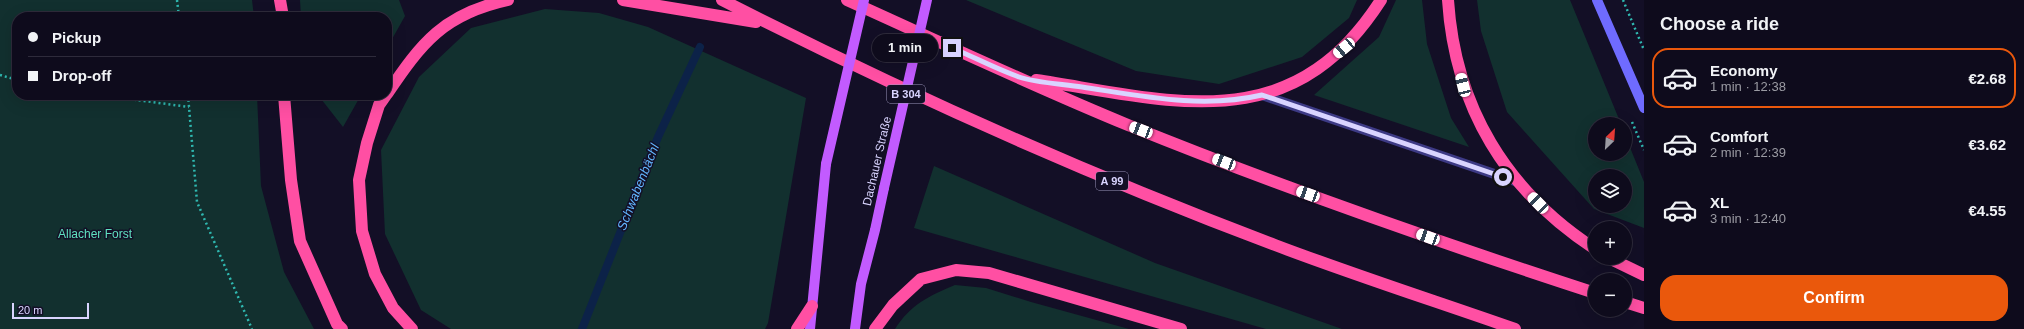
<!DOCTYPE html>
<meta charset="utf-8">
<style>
:root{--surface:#0e0b1c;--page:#171425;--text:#f1f3f6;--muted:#9b9ba3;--line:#2e2b3b;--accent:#ea580c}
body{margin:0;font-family:Helvetica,sans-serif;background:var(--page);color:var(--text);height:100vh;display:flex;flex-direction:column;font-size:15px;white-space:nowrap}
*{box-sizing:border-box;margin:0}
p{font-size:13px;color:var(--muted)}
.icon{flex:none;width:22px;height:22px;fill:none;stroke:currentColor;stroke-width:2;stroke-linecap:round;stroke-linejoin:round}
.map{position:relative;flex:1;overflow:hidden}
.panel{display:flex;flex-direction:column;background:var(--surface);width:380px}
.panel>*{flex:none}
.hud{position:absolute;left:12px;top:12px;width:380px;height:88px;border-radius:16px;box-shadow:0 4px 16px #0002,0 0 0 1px var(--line);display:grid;align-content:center;height:88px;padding:0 16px;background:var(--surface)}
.needle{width:26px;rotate:25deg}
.buttons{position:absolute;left:1588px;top:117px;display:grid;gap:8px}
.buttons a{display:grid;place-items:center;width:44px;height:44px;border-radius:50%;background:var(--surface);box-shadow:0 4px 16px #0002,0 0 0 1px var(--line);font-size:20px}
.scale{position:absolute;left:12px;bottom:10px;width:77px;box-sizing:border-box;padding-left:4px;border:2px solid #d9d4ff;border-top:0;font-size:11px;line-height:14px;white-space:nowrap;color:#d9d4ff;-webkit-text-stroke:3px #130f26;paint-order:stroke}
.end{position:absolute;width:18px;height:18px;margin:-9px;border:5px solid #d9d4ff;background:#111;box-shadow:0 0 0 2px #111}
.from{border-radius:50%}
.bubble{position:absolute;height:28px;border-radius:14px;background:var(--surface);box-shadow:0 4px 16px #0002,0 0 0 1px var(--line);font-size:13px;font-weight:700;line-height:28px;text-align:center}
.car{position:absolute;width:12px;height:24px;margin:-12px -6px;border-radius:5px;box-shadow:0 0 3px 1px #0007;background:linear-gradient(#fff 24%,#345 0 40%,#fff 0 76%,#345 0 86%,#fff 0)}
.hud b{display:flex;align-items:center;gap:14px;height:38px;font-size:15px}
.hud b+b{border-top:1px solid var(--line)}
.hud i{width:10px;height:10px;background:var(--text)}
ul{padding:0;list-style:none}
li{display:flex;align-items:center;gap:12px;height:60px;margin:0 8px 6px;padding:0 8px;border:2px solid transparent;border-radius:16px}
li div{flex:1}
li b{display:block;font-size:15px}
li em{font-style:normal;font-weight:700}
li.current{border-color:var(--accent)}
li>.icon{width:36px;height:36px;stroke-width:1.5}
h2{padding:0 16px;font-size:18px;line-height:48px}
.action{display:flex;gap:8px;margin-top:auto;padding:8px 16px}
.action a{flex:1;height:46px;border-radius:16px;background:var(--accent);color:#fff;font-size:16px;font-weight:700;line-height:46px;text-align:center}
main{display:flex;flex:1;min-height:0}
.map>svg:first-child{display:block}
.green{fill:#12302f;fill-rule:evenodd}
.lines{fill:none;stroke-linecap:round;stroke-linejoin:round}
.stream{stroke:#0c2248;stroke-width:8}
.path{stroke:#2fb8b0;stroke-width:2.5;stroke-dasharray:2 3;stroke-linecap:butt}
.lane{stroke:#3d3a85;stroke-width:10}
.secondary{stroke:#6f6bff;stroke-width:10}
.primary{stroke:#c25bff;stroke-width:10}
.highway{stroke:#ff4fa3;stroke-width:12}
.primary-bridge{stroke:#c25bff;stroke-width:10}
.route{stroke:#d9d4ff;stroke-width:5}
.labels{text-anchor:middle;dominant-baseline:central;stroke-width:3;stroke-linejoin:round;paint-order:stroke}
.shield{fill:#130f26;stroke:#9e99be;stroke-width:1}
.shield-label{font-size:11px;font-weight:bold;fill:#d9d4ff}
.street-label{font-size:12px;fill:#d9d4ff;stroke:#130f26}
.park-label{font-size:12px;fill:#5fe0c0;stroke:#130f26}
.water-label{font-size:13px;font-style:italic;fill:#62b6ff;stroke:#130f26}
</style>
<main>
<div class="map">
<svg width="1644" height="329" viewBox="0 0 1644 329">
<rect width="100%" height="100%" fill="#130f26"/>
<path class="green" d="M0,0H252L254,17H17V95H257L261,186L284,272L314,329H0Z
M300,0H399L405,16L387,48V17H301Z
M966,0H1357L1349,18L1302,57L1219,84L1136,71Z
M1396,0H1422L1427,44L1451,118L1469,147L1314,95L1379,37Z
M1477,0H1570L1621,124H1595V154H1625V135L1644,182V228L1594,209L1507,112L1481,31ZM1595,176H1625V206H1595Z
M545,9L599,13L648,27L806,98L768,323L765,329H451L421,310L385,234L381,150L419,77L471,28Z
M318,95H361L343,127Z
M934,166L1155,263L1342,329H1266L914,228Z
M955,285L986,288L1031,302L1129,329H895C911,304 929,296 955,285Z"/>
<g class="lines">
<path class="stream" d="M582,329L658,137L700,47"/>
<path class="path" d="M177,0L179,17
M1623,0L1644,50
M0,75L17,80
M99,95L189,107
M188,95L197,202L252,329
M1632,122L1644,150"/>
<path class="lane" d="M1262,95L1518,182"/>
<path class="secondary" d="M1597,0L1644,108"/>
<path class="primary" d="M810,329L826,164
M855,329L861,284L875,230L884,188"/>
<path class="highway" d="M280,0L283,17
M623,0L756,22
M722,0C901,91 1086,174 1275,245C1354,275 1435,301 1515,329
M847,0C940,42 1033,86 1128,125C1281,187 1438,242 1595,293
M1448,0C1455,107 1506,191 1595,249
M1036,80C1174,101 1291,140 1381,0
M387,94C422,42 444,14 508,0
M284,95L291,180L300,241L337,324L342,329
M386,95L379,105L367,143L359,180L362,231L375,274L393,308L412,329
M1609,258L1644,275
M1625,302L1644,308
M797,329L812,306
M875,329L893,305L921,279L956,270L989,273L1181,329"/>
<path class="primary-bridge" d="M826,164L864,0
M884,188L927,0"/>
</g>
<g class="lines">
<path class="route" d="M952,48C974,57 996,69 1019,77C1037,83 1063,84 1082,87C1142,96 1202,109 1262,95L1503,177"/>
</g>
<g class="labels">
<g class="shield">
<rect x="887" y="85" width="38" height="18" rx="3"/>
<rect x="1096" y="172" width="32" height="18" rx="3"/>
</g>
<g class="shield-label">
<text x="906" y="94">B 304</text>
<text x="1112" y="181">A 99</text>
</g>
<g class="street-label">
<text transform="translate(877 161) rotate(-77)">Dachauer Straße</text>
</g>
<g class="park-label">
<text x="95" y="234">Allacher Forst</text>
</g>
<g class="water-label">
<text transform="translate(638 187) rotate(-68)">Schwabenbächl</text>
</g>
</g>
</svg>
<div class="buttons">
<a><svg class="needle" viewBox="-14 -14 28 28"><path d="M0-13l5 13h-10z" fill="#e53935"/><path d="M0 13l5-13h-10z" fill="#9b9ba3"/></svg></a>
<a><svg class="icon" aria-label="layers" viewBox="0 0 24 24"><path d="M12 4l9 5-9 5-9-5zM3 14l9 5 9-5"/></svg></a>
<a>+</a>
<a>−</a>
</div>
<div class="scale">20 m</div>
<i class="end from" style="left:1503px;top:177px"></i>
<i class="end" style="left:952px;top:48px"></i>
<div class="bubble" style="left:872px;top:34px;width:66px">1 min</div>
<i class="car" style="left:1344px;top:48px;rotate:230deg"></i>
<i class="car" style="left:1463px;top:85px;rotate:346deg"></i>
<i class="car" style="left:1141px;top:130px;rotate:291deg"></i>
<i class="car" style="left:1224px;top:162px;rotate:291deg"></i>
<i class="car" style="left:1308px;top:194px;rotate:290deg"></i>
<i class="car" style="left:1538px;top:203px;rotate:316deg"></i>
<i class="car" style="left:1428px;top:237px;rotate:290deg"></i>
<div class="hud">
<b><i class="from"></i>Pickup</b>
<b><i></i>Drop-off</b>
</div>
</div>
<section class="panel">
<h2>Choose a ride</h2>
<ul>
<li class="current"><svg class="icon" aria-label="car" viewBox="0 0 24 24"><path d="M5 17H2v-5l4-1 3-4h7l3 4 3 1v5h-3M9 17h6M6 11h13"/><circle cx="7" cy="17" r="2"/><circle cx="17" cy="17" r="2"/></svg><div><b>Economy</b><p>1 min · 12:38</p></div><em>€2.68</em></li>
<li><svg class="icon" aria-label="car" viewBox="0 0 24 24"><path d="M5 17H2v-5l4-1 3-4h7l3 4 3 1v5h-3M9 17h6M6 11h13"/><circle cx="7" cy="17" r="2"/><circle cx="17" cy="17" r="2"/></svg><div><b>Comfort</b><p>2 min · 12:39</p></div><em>€3.62</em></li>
<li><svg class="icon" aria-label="car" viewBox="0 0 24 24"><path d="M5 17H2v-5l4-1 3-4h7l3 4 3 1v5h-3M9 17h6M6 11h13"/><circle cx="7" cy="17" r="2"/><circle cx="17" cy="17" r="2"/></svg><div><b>XL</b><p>3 min · 12:40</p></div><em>€4.55</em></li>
</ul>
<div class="action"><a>Confirm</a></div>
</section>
</main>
